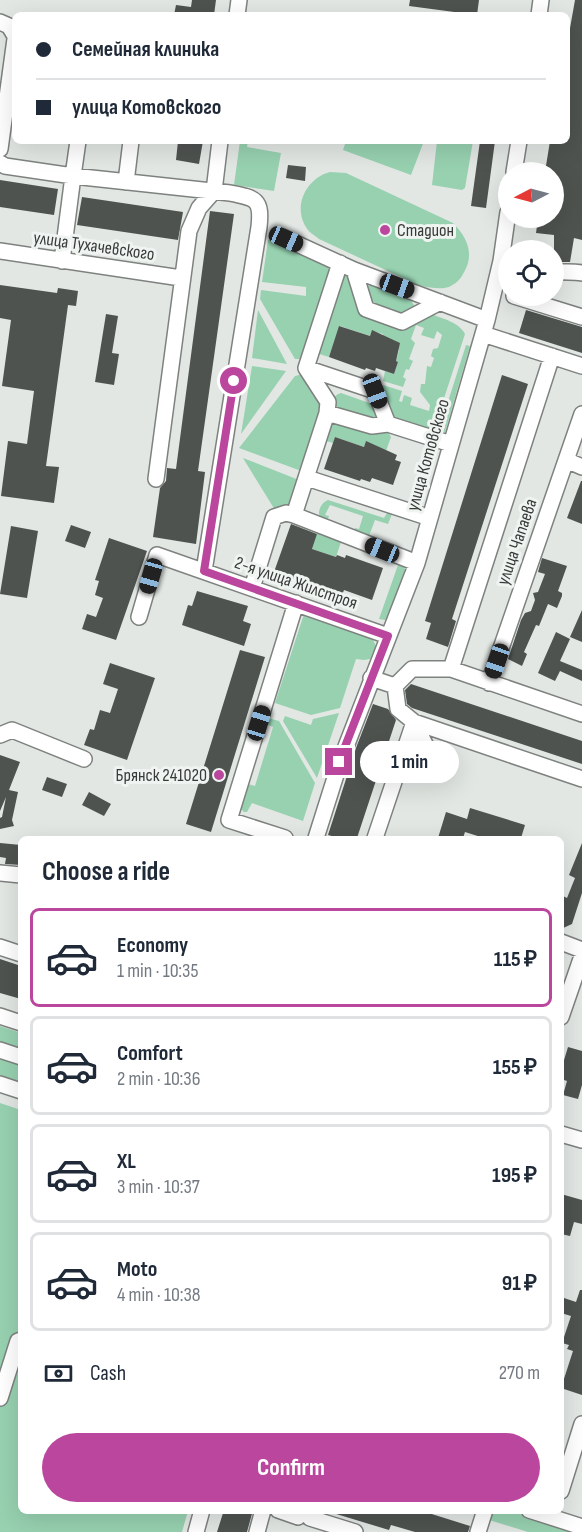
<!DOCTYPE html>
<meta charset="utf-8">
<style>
:root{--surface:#fff;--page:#f6f6f7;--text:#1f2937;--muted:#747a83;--line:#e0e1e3;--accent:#bb469d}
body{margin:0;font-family:"Sofia Sans Condensed",sans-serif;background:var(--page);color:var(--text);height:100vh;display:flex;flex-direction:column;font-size:22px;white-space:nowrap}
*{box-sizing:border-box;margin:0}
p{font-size:20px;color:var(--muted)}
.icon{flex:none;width:33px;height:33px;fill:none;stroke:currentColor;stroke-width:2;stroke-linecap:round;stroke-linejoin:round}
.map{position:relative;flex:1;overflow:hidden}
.side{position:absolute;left:18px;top:836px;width:546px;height:678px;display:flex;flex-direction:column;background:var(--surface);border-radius:9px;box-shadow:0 6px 24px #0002}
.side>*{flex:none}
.hud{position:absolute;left:12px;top:12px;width:558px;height:132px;border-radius:9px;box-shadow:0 6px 24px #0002;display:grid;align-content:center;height:132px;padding:0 24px;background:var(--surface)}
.needle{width:39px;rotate:264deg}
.fabs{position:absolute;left:498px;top:162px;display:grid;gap:12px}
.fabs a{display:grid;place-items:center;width:66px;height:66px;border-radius:50%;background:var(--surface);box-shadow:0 6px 24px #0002;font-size:30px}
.end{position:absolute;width:27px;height:27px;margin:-14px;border:8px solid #bb469d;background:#fff;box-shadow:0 0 0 3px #fff}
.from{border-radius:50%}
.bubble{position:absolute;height:42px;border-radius:21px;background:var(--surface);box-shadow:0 6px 24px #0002;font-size:20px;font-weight:700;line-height:42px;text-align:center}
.car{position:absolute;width:18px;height:36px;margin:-18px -9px;border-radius:8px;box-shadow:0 0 4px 2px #0007;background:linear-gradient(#222 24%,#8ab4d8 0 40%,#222 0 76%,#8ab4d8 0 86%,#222 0)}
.hud b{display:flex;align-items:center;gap:21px;height:57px;font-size:22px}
.hud b+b{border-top:2px solid var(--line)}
.hud i{width:15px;height:15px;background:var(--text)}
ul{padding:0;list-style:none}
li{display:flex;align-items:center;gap:18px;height:99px;margin:0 12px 9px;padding:0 12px;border:3px solid var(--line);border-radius:9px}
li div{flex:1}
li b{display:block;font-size:22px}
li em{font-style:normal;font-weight:700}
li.selected{border-color:var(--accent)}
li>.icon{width:54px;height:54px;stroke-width:1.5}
h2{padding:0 24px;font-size:27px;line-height:72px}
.pay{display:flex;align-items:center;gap:15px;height:66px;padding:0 24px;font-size:22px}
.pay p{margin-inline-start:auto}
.action{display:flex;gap:12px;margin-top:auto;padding:12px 24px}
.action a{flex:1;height:69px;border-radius:36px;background:var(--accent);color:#fff;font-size:24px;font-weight:700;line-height:69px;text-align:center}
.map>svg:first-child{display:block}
.green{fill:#97d1b0}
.building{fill:#4f5350}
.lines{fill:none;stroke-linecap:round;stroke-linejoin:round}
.minor-casing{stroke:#7e827f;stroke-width:18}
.minor{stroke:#fff;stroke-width:15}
.route{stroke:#bb469d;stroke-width:8}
.poi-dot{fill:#bb469d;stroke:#eff4f1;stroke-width:2}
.labels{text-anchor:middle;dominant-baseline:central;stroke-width:6;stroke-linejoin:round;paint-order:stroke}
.poi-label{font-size:18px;fill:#383a39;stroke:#eff4f1;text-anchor:start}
.street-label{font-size:18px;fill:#383a39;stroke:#eff4f1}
</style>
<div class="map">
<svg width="582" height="1532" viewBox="0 0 582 1532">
<rect width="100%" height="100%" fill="#e2e7e4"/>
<path class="green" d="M240,141H248L247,147L281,153L274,191L234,185Z
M346,141H424L411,175L343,150Z
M437,141H473L465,188L462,190L432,185Z
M330,172L346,173L453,223C468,238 475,255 463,274C460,280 455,284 449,287C439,290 430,287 420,286L319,239C316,236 310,233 308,230C291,208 306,178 330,172Z
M271,239L325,261L330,268L331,273L303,359H295L260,299L261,290L306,296V287L262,282L268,240Z
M346,275L350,276L361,314L404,329L431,314C443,319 459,322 465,334L433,432L396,420L382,390L383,385L402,391L399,401L402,402L404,395L412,398L410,405L429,411L430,405L420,392L421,384H425L427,366L431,367L434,358L431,356L433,349L438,348L442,335L437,331L434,339L421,335L424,328L416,325L411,339L415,343L409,359L413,361L409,370L406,369L403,377L406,379L403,387L383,381L385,371L394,374L398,362L396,361L399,350L383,337V334L372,331L370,336L340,326L329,357L316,353L341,277Z
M371,285L410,299L414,305V309L403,314L371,302L364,287Z
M258,310L287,364L252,358Z
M466,345L470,346L445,432L442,435L438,433Z
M252,366L286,371L241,434Z
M303,374L322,403L304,472L239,448L295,376Z
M341,393L372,404L377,415L376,418L371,419L335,406L333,398L338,394Z
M334,423L370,433L388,432L391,437L386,451L366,442L364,447L335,437L333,443L323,440L331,424Z
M243,458L299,480L288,506L275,510Z
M328,500L384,518L387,513L392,514L388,524L375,520L369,536L354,530L355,528L359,529L363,516L330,505L325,515L329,516L327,522L320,518C317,511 321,503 328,500Z
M317,533L341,542L336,557L312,549Z
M399,562L404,565L405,570L387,618L385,620L379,619Z
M304,614L372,638L376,646L370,659L364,660L356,659L340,708L311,715L275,703Z
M339,713L317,778L283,721L285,716L311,725L313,719Z
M268,718L279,721L315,783L303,821L252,803L247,812H244L241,809L248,784L255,786L273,727L266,724Z
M0,1026L21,1033V1082L0,1075Z
M0,1103L21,1110V1510L188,1511L182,1532H0Z
M492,1511H510L571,1530L570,1532H528L489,1520Z"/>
<path class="building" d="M192,0H216L214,15H174L176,5L191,7Z
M410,0H479L477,15L409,6Z
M575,0H582V240L574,238L570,262H554V235L536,233L538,218H554V172H545L550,141H567V45Z
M178,141H203L199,164L176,160Z
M480,141H495L486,208L471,206Z
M288,165L306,167L305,181L286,178Z
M0,180L58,189L54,215L0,207Z
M82,197L183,212L178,240L77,225Z
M210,211L234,214L198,471L205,472L196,544L153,537L160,488L166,481L167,468L176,469Z
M0,285L57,293L58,288L78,291L76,306L68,305L46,466L59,467L54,503L1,496L8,441L27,444L34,391L2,386L11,320L0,318Z
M526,310L582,327V353L519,333Z
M106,314L118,316L112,353L119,354L114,385L95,382Z
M339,326L370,336L372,330L400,343L396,361L398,362L394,374L376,368L375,371L366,368L365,370L329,357Z
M502,375L528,384L452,619L456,621L448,647L426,639L431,623L425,621Z
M335,437L364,447L366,441L397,455L395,460L401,462L393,485L372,478L370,482L361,479L360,481L324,469Z
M581,481H582V524L567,518Z
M291,524L317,534L312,549L336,557L337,555L345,558L346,555L383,568L372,600L344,590L342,595L301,579L300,581L274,572Z
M71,525L91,532L85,548L65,541Z
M11,526L38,531L27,598L0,594Z
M109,538L147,551L116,640L82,629L87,614L96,617L103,598L95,595L99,581L95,580Z
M542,558L567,566L558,591L562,593V596L557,608L548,604L539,626L536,625L524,652L527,654L522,666L508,659L521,620L525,613L531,611L535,600L533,593L538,592L545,574L538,572Z
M197,591L248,606L243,621L251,624L244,646L182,625L188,605L192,606Z
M582,610V642L570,637Z
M556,632L570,639L560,661L582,670V681L560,671L555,681L538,673Z
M240,650L265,657L211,832L186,824Z
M110,663L155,678L127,760L84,745L90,729L94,730L100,710L110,713L118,689L103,684Z
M411,684L582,741V764L412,708L407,704L405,690Z
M373,704L388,709L396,720L357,838H339L328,835L356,748Z
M0,755L20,762L9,790L18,792L12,820L14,826L0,829V818L2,817L6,797L0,811Z
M47,777L67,784L62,797L42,790Z
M89,792L111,804L104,816L82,805Z
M470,808L525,825L521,838H484L465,832L463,838H438L446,812L467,819Z
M0,843L21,845V865L5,864L6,858L0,857Z
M582,843V893L572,924L561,929V895L567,898L575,878L569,875Z
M0,959L21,966V999L0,993Z
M568,1047L582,1051V1085L578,1099L563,1095L567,1081L561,1079V1070Z
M561,1194L582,1200V1224L574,1222L570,1236L561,1234Z
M580,1290H582V1395L561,1388L573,1351L567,1349L569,1345L562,1343L571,1316L561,1313V1297L576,1302Z
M224,1510H253L247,1532H217Z
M333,1510H419L470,1526L468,1532H415L391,1525L389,1530L333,1513Z"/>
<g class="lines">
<defs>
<path id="minor" d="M237,15L239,0
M539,15L541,0
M0,22L9,26L15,36
M0,149L15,39
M0,163L5,166L73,176L78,141
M514,172L519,141
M126,182L131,141
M282,237L354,270L487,320
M0,251L181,278
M62,261L73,176L230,193C256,198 262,199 259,227L204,571
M354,270L366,309L402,322L440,302
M554,271C564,273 572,271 582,273
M514,296L582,317
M483,334L582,366
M306,368L375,391L388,424
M327,413L372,426L388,424L451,444
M566,460L582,467
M307,478L430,518
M156,479L189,231L199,208L214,191L220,141
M294,515L417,563
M252,588L274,517L286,513L294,515L327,413L328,402L306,368L340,263
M139,617L157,555L388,636
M451,669L552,356
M371,678L395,686L412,669H451L582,714
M489,683L582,414
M395,686L398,709L414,722L431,756
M0,735L12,730L84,759
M285,838L229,820L296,603
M316,838L340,762L417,563L487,320L501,261L508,212
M375,838L414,722L582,779
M0,873L21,875
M561,942L582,950
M0,947L21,954
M0,1016L21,1023
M561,1017L582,956
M0,1050L21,1057
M0,1084L21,1091
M561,1134L582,1140
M0,1398L18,1341L21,1340
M561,1491L582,1424
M278,1510L298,1517L300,1510
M312,1510L310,1518L355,1532
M529,1510L582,1527
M196,1532L202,1510
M257,1532L263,1510
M478,1532L485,1510"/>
</defs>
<use href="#minor" class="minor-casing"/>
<use href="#minor" class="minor"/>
</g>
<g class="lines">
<path class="route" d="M234,381L204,571L388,636L339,762"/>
</g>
<g class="poi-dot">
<circle cx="385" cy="230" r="6"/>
<circle cx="219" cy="775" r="6"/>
</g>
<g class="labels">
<g class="poi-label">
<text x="397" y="230">Стадион</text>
<text x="207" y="775" text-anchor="end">Брянск 241020</text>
</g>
<g class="street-label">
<text transform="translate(94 246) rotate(8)">улица Тухачевского</text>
<text transform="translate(428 455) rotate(-74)">улица Котовского</text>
<text transform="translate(517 542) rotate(-71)">улица Чапаева</text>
<text transform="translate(296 583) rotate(19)">2-я улица Жилстроя</text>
</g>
</g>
</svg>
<div class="fabs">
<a><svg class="needle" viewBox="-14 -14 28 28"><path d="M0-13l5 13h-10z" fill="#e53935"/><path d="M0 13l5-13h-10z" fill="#747a83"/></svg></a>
<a><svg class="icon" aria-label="locate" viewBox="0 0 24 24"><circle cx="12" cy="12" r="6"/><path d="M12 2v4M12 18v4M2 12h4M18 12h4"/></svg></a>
</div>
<i class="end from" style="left:234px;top:381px"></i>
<i class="end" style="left:339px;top:762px"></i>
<div class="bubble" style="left:360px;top:741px;width:99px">1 min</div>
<i class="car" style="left:286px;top:239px;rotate:114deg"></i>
<i class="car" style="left:397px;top:286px;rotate:110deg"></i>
<i class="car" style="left:375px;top:391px;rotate:159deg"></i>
<i class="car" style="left:382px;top:550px;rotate:292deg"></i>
<i class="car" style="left:151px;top:576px;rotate:196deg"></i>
<i class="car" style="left:497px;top:661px;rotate:199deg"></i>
<i class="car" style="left:259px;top:723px;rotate:17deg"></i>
<div class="hud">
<b><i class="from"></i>Семейная клиника</b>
<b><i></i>улица Котовского</b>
</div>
<section class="side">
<h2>Choose a ride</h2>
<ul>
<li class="selected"><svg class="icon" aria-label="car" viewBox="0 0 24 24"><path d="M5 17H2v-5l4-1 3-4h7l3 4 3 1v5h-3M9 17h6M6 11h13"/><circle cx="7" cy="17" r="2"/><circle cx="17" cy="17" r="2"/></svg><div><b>Economy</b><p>1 min · 10:35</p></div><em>115 ₽</em></li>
<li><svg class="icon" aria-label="car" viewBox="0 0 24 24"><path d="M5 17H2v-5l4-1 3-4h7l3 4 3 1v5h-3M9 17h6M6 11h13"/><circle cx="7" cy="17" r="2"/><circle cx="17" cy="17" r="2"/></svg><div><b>Comfort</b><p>2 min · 10:36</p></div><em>155 ₽</em></li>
<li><svg class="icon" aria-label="car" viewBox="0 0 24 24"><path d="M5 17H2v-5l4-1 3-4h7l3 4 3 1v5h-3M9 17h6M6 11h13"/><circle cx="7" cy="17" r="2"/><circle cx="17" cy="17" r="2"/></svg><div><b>XL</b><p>3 min · 10:37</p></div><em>195 ₽</em></li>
<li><svg class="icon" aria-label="car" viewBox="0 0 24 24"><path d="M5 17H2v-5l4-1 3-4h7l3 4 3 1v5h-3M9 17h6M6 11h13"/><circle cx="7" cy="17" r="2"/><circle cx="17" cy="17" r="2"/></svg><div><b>Moto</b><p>4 min · 10:38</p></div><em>91 ₽</em></li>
</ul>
<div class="pay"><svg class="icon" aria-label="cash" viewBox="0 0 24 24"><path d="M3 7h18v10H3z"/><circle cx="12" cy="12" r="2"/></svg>Cash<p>270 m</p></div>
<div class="action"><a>Confirm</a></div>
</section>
</div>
